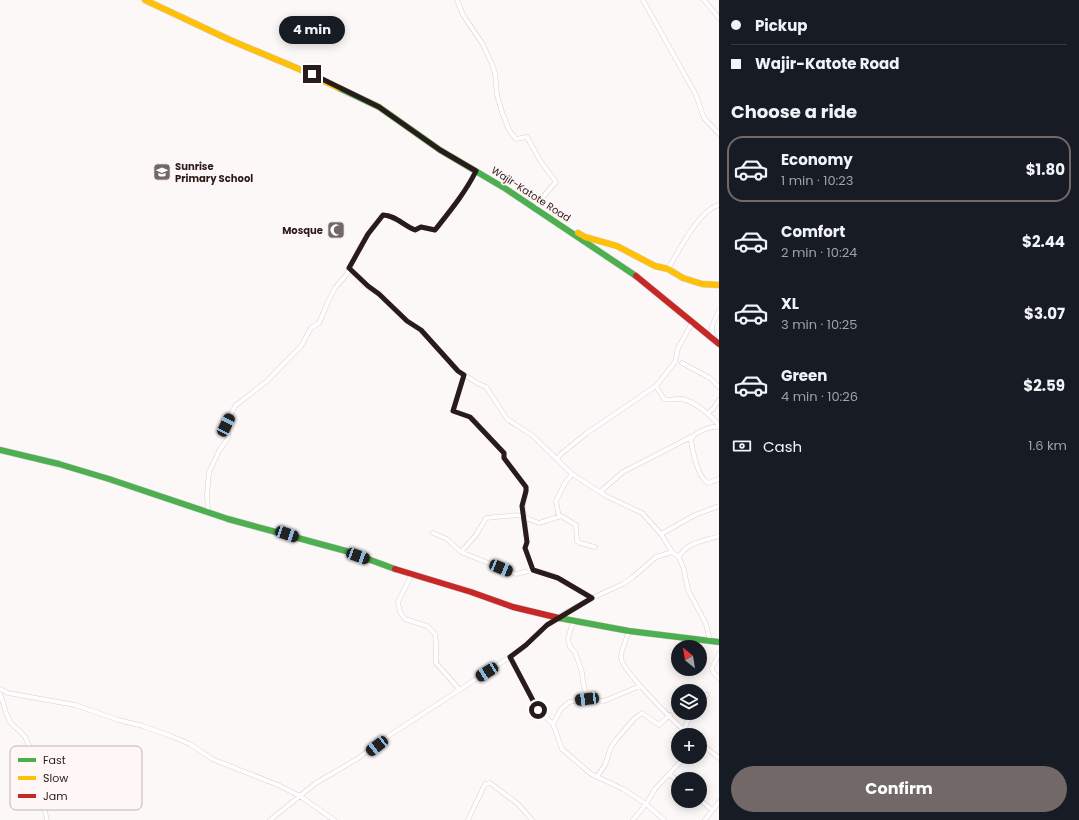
<!DOCTYPE html>
<meta charset="utf-8">
<style>
:root{--surface:#171b24;--page:#242831;--text:#f1f3f6;--muted:#9ea1a6;--line:#363941;--accent:#736868}
body{margin:0;font-family:Poppins,sans-serif;background:var(--page);color:var(--text);height:100vh;display:flex;flex-direction:column;font-size:15px;white-space:nowrap}
*{box-sizing:border-box;margin:0}
p{font-size:13px;color:var(--muted)}
.icon{flex:none;width:22px;height:22px;fill:none;stroke:currentColor;stroke-width:2;stroke-linecap:round;stroke-linejoin:round}
.map{position:relative;flex:1;overflow:hidden}
.panel{display:flex;flex-direction:column;background:var(--surface);width:360px}
.panel>*{flex:none}
.top-card{display:grid;align-content:center;height:88px;padding:0 12px;background:var(--surface)}
.needle{width:26px;rotate:330deg}
.buttons{position:absolute;left:671px;top:640px;display:grid;gap:8px}
.buttons a{display:grid;place-items:center;width:36px;height:36px;border-radius:50%;background:var(--surface);box-shadow:0 2px 10px #0003;font-size:20px}
.end{position:absolute;width:18px;height:18px;margin:-9px;border:5px solid #291b1a;background:#fff;box-shadow:0 0 0 2px #fff}
.from{border-radius:50%}
.bubble{position:absolute;height:28px;border-radius:14px;background:var(--surface);box-shadow:0 2px 10px #0003;font-size:13px;font-weight:700;line-height:28px;text-align:center}
.car{position:absolute;width:12px;height:24px;margin:-12px -6px;border-radius:5px;box-shadow:0 0 3px 1px #0007;background:linear-gradient(#222 24%,#8ab4d8 0 40%,#222 0 76%,#8ab4d8 0 86%,#222 0)}
.top-card b{display:flex;align-items:center;gap:14px;height:38px;font-size:15px}
.top-card b+b{border-top:1px solid var(--line)}
.top-card i{width:10px;height:10px;background:var(--text)}
ul{padding:0;list-style:none}
li{display:flex;align-items:center;gap:12px;height:66px;margin:0 8px 6px;padding:0 4px;border:2px solid transparent;border-radius:16px}
li div{flex:1}
li b{display:block;font-size:15px}
li em{font-style:normal;font-weight:700}
li.selected{border-color:var(--accent)}
li>.icon{width:36px;height:36px;stroke-width:1.5}
h2{padding:0 12px;font-size:18px;line-height:48px}
.pay{display:flex;align-items:center;gap:10px;height:44px;padding:0 12px;font-size:15px}
.pay p{margin-inline-start:auto}
.primary-button{display:flex;gap:8px;margin-top:auto;padding:8px 12px}
.primary-button a{flex:1;height:46px;border-radius:24px;background:var(--accent);color:#fff;font-size:16px;font-weight:700;line-height:46px;text-align:center}
main{display:flex;flex:1;min-height:0}
.map>svg:first-child{display:block}
.lines{fill:none;stroke-linecap:round;stroke-linejoin:round}
.street-casing{stroke:#d8cfce;stroke-width:5}
.fast-casing{stroke:#d8cfce;stroke-width:7}
.slow-casing{stroke:#d8cfce;stroke-width:7}
.jam-casing{stroke:#d8cfce;stroke-width:7}
.street{stroke:#fffefe;stroke-width:4}
.fast{stroke:#4caf50;stroke-width:6}
.slow{stroke:#ffc107;stroke-width:6}
.jam{stroke:#c62828;stroke-width:6}
.route{stroke:#291b1a;stroke-width:5}
.labels{text-anchor:middle;dominant-baseline:central;stroke-width:3.5;stroke-linejoin:round;paint-order:stroke}
.poi-label{font-size:10px;font-weight:bold;fill:#291b1a;stroke:#fff6f6;text-anchor:start}
.street-label{font-size:10px;fill:#291b1a;stroke:#fff6f6}
.key{fill:#fff6f6;stroke:#bfb4b4;stroke-width:1}
.key-label{font-size:11px;fill:#291b1a}
</style>
<main>
<div class="map">
<svg width="719" height="820" viewBox="0 0 719 820">
<rect width="100%" height="100%" fill="#fdf8f8"/>
<g class="lines">
<defs>
<path id="street" d="M457,0L463,15L482,43L492,64L495,73L497,95L502,112L509,130L516,139L527,137L541,162L556,182L542,198L540,203L535,208
M643,0L696,95L704,118L719,134
M704,0L719,18
M349,268L367,286L379,294L407,321L421,330L458,371L479,384L486,387L507,419L533,436L572,474L606,496L642,513L661,534
M668,269C678,252 699,210 719,205
M715,340C709,327 713,323 719,311
M682,363L710,378L719,387
M464,375L453,411L471,417L504,453V458L526,487V491L523,506L527,542L525,548L533,570
M656,386L664,399C670,401 676,398 683,399C697,403 709,414 719,425
M708,413L713,409L719,400
M719,427C711,426 695,432 691,439C692,450 698,478 708,483L719,479
M557,459L561,454L587,433L656,386L675,362L678,348L692,323
M600,492L623,472L693,436
M208,512L207,495L209,472L219,451L228,438V431L226,425L235,406L267,381L301,346L311,328L319,323L328,302L335,288L347,274L358,251L368,234L383,215C395,215 404,226 415,230L421,227L435,230C450,211 465,193 476,171
M559,517L556,501L565,483L572,474
M433,533L447,539L461,552L516,574L533,570L552,575L592,598
M461,552L476,535L486,518L518,515L539,523L561,516L576,525L577,541L580,543L595,547
M672,552L661,534L695,515L719,506
M679,557L684,570L688,590L706,624L710,641
M412,574L398,602L400,612L405,619L427,626L435,634L436,644V663L460,690
M575,620L571,628L568,639L570,647L575,652L582,672L583,682L587,699
M629,631C627,638 621,650 621,657C620,669 679,727 690,735
M719,654L712,668L713,672L719,678
M510,657L538,710L553,724L562,749L591,774L623,789L646,804L664,820
M0,689L8,693L75,705L119,720L143,726L171,736L190,744L212,759L278,785L300,796L334,820
M0,694C4,703 5,715 11,723C16,729 23,732 26,739C38,764 40,793 47,820
M700,701L707,695
M553,724L561,709L569,702L587,699L604,701L640,686
M684,730L691,713
M700,743L719,758
M669,774L678,781
M597,777L605,765L611,747L616,740L634,719L642,713L659,725L670,715
M700,800L712,810
M270,820L316,783L357,759L384,739L519,651L547,625L558,617L592,598L623,584L633,577L656,557L672,552L679,557C687,542 704,541 719,536
M468,820L485,784L490,783L518,804L532,820
M633,820L646,804L655,789L685,757
M705,820L719,802"/>
<path id="fast" d="M339,88L379,107L440,150L506,189L636,276
M0,450L59,464L109,479L228,519L346,551L395,569
M559,618L629,631L719,642"/>
<path id="slow" d="M145,0L230,40L299,69L339,88
M578,233L585,237L617,246L655,266L668,269L683,278L702,284L719,285"/>
<path id="jam" d="M636,276L719,344
M395,569L471,592L513,607L559,618"/>
</defs>
<use href="#street" class="street-casing"/>
<use href="#fast" class="fast-casing"/>
<use href="#slow" class="slow-casing"/>
<use href="#jam" class="jam-casing"/>
<use href="#street" class="street"/>
<use href="#fast" class="fast"/>
<use href="#slow" class="slow"/>
<use href="#jam" class="jam"/>
</g>
<g class="lines">
<path class="route" d="M312,74L379,107L440,150L476,171C465,193 450,211 435,230L421,227L415,230C404,226 395,215 383,215L368,234L349,268L368,286L379,294L407,321L421,330L458,371L464,375L453,411L470,417L504,453V458L526,487V491L522,506L527,542L525,548L533,570L558,578L592,598L547,625L526,645L510,657L538,710"/>
</g>
<defs>
<symbol id="school-square" viewBox="-11 -11 22 22"><rect x="-9" y="-9" width="18" height="18" rx="4" fill="#736868" stroke="#fff6f6"/><path d="M0-5L7-2L0 1L-7-2ZM-4 1L0 2.5L4 1V4Q0 6-4 4Z" fill="#fff"/></symbol>
<symbol id="mosque-square" viewBox="-11 -11 22 22"><rect x="-9" y="-9" width="18" height="18" rx="4" fill="#736868" stroke="#fff6f6"/><path d="M3.5-4.9A6 6 0 1 0 3.5 4.9A5 5 0 1 1 3.5-4.9Z" fill="#fff"/></symbol>
</defs>
<g fill-rule="evenodd">
<use href="#school-square" x="152" y="162" width="20" height="20"/>
<use href="#mosque-square" x="326" y="220" width="20" height="20"/>
</g>
<g class="labels">
<g class="poi-label">
<text x="175" y="166">Sunrise<tspan x="175" dy="12">Primary School</tspan></text>
<text x="323" y="230" text-anchor="end">Mosque</text>
</g>
<g class="street-label">
<text transform="translate(531 194) rotate(33)">Wajir-Katote Road</text>
</g>
</g>
<rect x="10" y="746" width="132" height="64" rx="6" class="key"/>
<rect x="18" y="758" width="18" height="4" fill="#4caf50"/>
<rect x="18" y="776" width="18" height="4" fill="#ffc107"/>
<rect x="18" y="794" width="18" height="4" fill="#c62828"/>
<g class="key-label">
<text x="43" y="764">Fast</text>
<text x="43" y="782">Slow</text>
<text x="43" y="800">Jam</text>
</g>
</svg>
<div class="buttons">
<a><svg class="needle" viewBox="-14 -14 28 28"><path d="M0-13l5 13h-10z" fill="#e53935"/><path d="M0 13l5-13h-10z" fill="#9ea1a6"/></svg></a>
<a><svg class="icon" aria-label="layers" viewBox="0 0 24 24"><path d="M12 4l9 5-9 5-9-5zM3 14l9 5 9-5"/></svg></a>
<a>+</a>
<a>−</a>
</div>
<i class="end from" style="left:538px;top:710px"></i>
<i class="end" style="left:312px;top:74px"></i>
<div class="bubble" style="left:279px;top:16px;width:66px">4 min</div>
<i class="car" style="left:226px;top:425px;rotate:26deg"></i>
<i class="car" style="left:287px;top:534px;rotate:109deg"></i>
<i class="car" style="left:358px;top:556px;rotate:110deg"></i>
<i class="car" style="left:501px;top:568px;rotate:112deg"></i>
<i class="car" style="left:487px;top:672px;rotate:238deg"></i>
<i class="car" style="left:587px;top:699px;rotate:263deg"></i>
<i class="car" style="left:377px;top:746px;rotate:232deg"></i>
</div>
<section class="panel">
<div class="top-card">
<b><i class="from"></i>Pickup</b>
<b><i></i>Wajir-Katote Road</b>
</div>
<h2>Choose a ride</h2>
<ul>
<li class="selected"><svg class="icon" aria-label="car" viewBox="0 0 24 24"><path d="M5 17H2v-5l4-1 3-4h7l3 4 3 1v5h-3M9 17h6M6 11h13"/><circle cx="7" cy="17" r="2"/><circle cx="17" cy="17" r="2"/></svg><div><b>Economy</b><p>1 min · 10:23</p></div><em>$1.80</em></li>
<li><svg class="icon" aria-label="car" viewBox="0 0 24 24"><path d="M5 17H2v-5l4-1 3-4h7l3 4 3 1v5h-3M9 17h6M6 11h13"/><circle cx="7" cy="17" r="2"/><circle cx="17" cy="17" r="2"/></svg><div><b>Comfort</b><p>2 min · 10:24</p></div><em>$2.44</em></li>
<li><svg class="icon" aria-label="car" viewBox="0 0 24 24"><path d="M5 17H2v-5l4-1 3-4h7l3 4 3 1v5h-3M9 17h6M6 11h13"/><circle cx="7" cy="17" r="2"/><circle cx="17" cy="17" r="2"/></svg><div><b>XL</b><p>3 min · 10:25</p></div><em>$3.07</em></li>
<li><svg class="icon" aria-label="car" viewBox="0 0 24 24"><path d="M5 17H2v-5l4-1 3-4h7l3 4 3 1v5h-3M9 17h6M6 11h13"/><circle cx="7" cy="17" r="2"/><circle cx="17" cy="17" r="2"/></svg><div><b>Green</b><p>4 min · 10:26</p></div><em>$2.59</em></li>
</ul>
<div class="pay"><svg class="icon" aria-label="cash" viewBox="0 0 24 24"><path d="M3 7h18v10H3z"/><circle cx="12" cy="12" r="2"/></svg>Cash<p>1.6 km</p></div>
<div class="primary-button"><a>Confirm</a></div>
</section>
</main>
